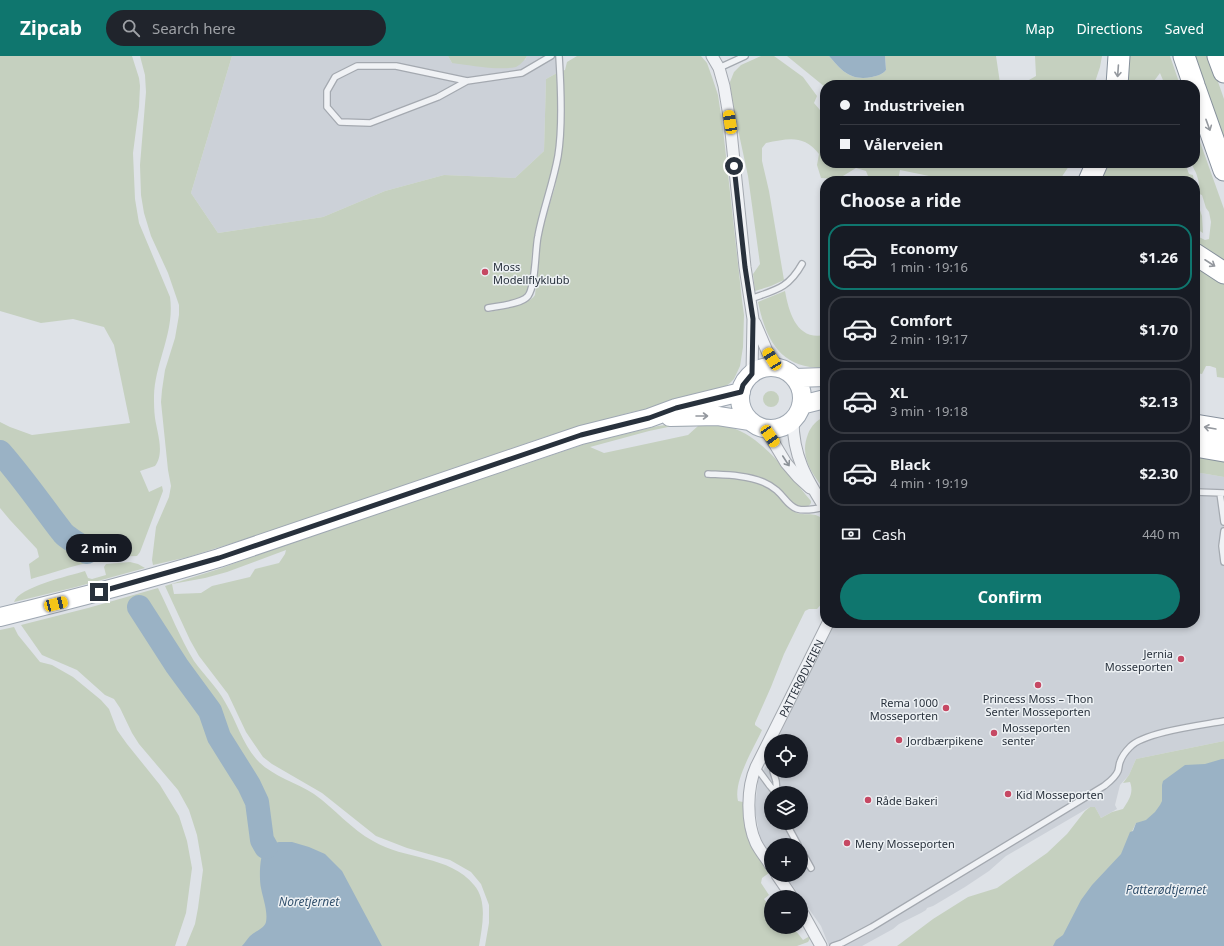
<!DOCTYPE html>
<meta charset="utf-8">
<style>
:root{--surface:#171b24;--page:#20242c;--text:#f1f3f6;--muted:#9ea1a6;--line:#363941;--accent:#0f766e}
body{margin:0;font-family:"Noto Sans",sans-serif;background:var(--page);color:var(--text);height:100vh;display:flex;flex-direction:column;font-size:15px;white-space:nowrap}
*{box-sizing:border-box;margin:0}
p{font-size:13px;color:var(--muted)}
.icon{flex:none;width:22px;height:22px;fill:none;stroke:currentColor;stroke-width:2;stroke-linecap:round;stroke-linejoin:round}
.map{position:relative;flex:1;overflow:hidden}
.side{position:absolute;left:820px;top:120px;width:380px;height:452px;display:flex;flex-direction:column;background:var(--surface);border-radius:16px;box-shadow:0 2px 6px #0003}
.side>*{flex:none}
.banner{position:absolute;left:820px;top:24px;width:380px;height:88px;border-radius:16px;box-shadow:0 2px 6px #0003;display:grid;align-content:center;height:88px;padding:0 20px;background:var(--surface)}
.buttons{position:absolute;left:764px;top:678px;display:grid;gap:8px}
.buttons a{display:grid;place-items:center;width:44px;height:44px;border-radius:50%;background:var(--surface);box-shadow:0 2px 6px #0003;font-size:20px}
.end{position:absolute;width:18px;height:18px;margin:-9px;border:5px solid #28313c;background:#fff;box-shadow:0 0 0 2px #fff}
.from{border-radius:50%}
.bubble{position:absolute;height:28px;border-radius:14px;background:var(--surface);box-shadow:0 2px 6px #0003;font-size:13px;font-weight:700;line-height:28px;text-align:center}
.car{position:absolute;width:12px;height:24px;margin:-12px -6px;border-radius:5px;box-shadow:0 0 3px 1px #0007;background:linear-gradient(#f5c518 24%,#345 0 40%,#f5c518 0 76%,#345 0 86%,#f5c518 0)}
.banner b{display:flex;align-items:center;gap:14px;height:38px;font-size:15px}
.banner b+b{border-top:1px solid var(--line)}
.banner i{width:10px;height:10px;background:var(--text)}
ul{padding:0;list-style:none}
li{display:flex;align-items:center;gap:12px;height:66px;margin:0 8px 6px;padding:0 12px;border:2px solid var(--line);border-radius:16px}
li div{flex:1}
li b{display:block;font-size:15px}
li em{font-style:normal;font-weight:700}
li.active{border-color:var(--accent)}
li>.icon{width:36px;height:36px;stroke-width:1.5}
h2{padding:0 20px;font-size:18px;line-height:48px}
.pay{display:flex;align-items:center;gap:10px;height:44px;padding:0 20px;font-size:15px}
.pay p{margin-inline-start:auto}
.action{display:flex;gap:8px;margin-top:auto;padding:8px 20px}
.action a{flex:1;height:46px;border-radius:24px;background:var(--accent);color:#fff;font-size:16px;font-weight:700;line-height:46px;text-align:center}
header{display:flex;align-items:center;gap:24px;box-sizing:border-box;height:56px;padding:0 20px;background:var(--accent);color:#fff}
header strong{font-size:19px}
nav{display:flex;gap:22px;margin-inline-start:auto;font-size:14px}
.search{width:280px;height:36px;background:var(--page);display:flex;align-items:center;gap:10px;box-sizing:border-box;padding:0 14px;border-radius:22px;color:var(--muted);font-size:15px}
.map>svg:first-child{display:block}
.built{fill:#ccd1d8;fill-rule:evenodd}
.green{fill:#c5d0bf;fill-rule:evenodd}
.water{fill:#9ab2c5}
.lines{fill:none;stroke-linecap:round;stroke-linejoin:round}
.river{stroke:#9ab2c5;stroke-width:24}
.lane-casing{stroke:#a4a9b0;stroke-width:8}
.street-casing{stroke:#a4a9b0;stroke-width:13}
.primary-casing{stroke:#9ea7b2;stroke-width:20}
.highway-casing{stroke:#86909c;stroke-width:23}
.lane{stroke:#f0f2f5;stroke-width:5.5}
.street{stroke:#f0f2f5;stroke-width:11}
.primary{stroke:#fff;stroke-width:18}
.highway{stroke:#fff;stroke-width:21}
.oneway{stroke:#94989e}
.oneway2{stroke:#8c9298}
.route{stroke:#28313c;stroke-width:5}
.poi-dot{fill:#c64863;stroke:#edf1f4;stroke-width:1.5}
.labels{text-anchor:middle;dominant-baseline:central;stroke-width:3;stroke-linejoin:round;paint-order:stroke}
.poi-label{font-size:11px;fill:#28313c;stroke:#edf1f4;text-anchor:start}
.street-label{font-size:11px;fill:#28313c;stroke:#edf1f4}
.water-label{font-size:12px;font-style:italic;fill:#34526e;stroke:#edf1f4}
</style>
<header>
<strong>Zipcab</strong>
<div class="search"><svg class="icon" aria-label="search" viewBox="0 0 24 24"><circle cx="10" cy="10" r="6"/><path d="M15 15l6 6"/></svg>Search here</div>
<nav><a>Map</a><a>Directions</a><a>Saved</a></nav>
</header>
<div class="map">
<svg width="1224" height="890" viewBox="0 0 1224 890">
<rect width="100%" height="100%" fill="#dee2e7"/>
<path class="built" d="M232,0H448L452,7L525,4L527,0H557V17L546,23L544,95L515,122L444,119L385,135L323,161L218,177L191,137Z
M1195,416L1224,421V685L1136,703L1129,719L1120,729L1115,749L1117,753L1101,762L1095,751H1090L1006,800L989,815L965,831L933,850L927,852L926,854L921,857L899,868L893,873L862,890H829L821,870L785,819H801V789H771V799L766,795L759,777L755,753L758,725L765,711L771,706V715H801V685H777L779,679L834,567H1195ZM771,737H801V767H771Z"/>
<path class="green" d="M0,0H132L139,22L140,30L139,51L133,97L135,143L139,167L170,241C175,276 155,306 154,340C154,347 154,355 155,362C157,376 165,397 155,410L140,415L149,436L162,430L163,435L140,496L137,500C100,500 66,513 31,523L29,508L39,501L37,493L10,464L0,452V366L10,371L32,379L130,367L114,289L104,271L73,263L41,267L0,255Z
M140,0H232L191,137L218,177L323,161L385,135L444,119L515,122L544,95L546,23L557,17L559,66L557,89L545,163L555,131L562,87V15L565,14L567,6L577,0H701L707,7L712,21L718,39L723,73L742,244L744,259L743,291L740,310L734,323L730,327L723,332L687,344L628,357L548,380L252,481L188,501L153,509L152,504L156,471L169,441L171,430L168,414L161,346L162,334L165,314L175,282L179,259V249L168,217L151,180L144,157L141,139L140,109L146,36L145,19ZM538,192V210L535,239C529,249 501,253 489,256L485,251L487,249C498,247 512,247 522,241C532,235 531,208 532,196Z
M448,0H527C525,4 520,9 516,11C498,15 469,9 452,7Z
M761,0H774L803,21L817,40L814,47L820,54H825V107H1071L1059,125H929V120L900,114L898,125H870L866,115L856,112L838,123L821,122L817,109L819,98C803,78 788,83 766,87L762,92V105L769,135L784,224L771,230L755,235L753,218L760,208L748,120L731,41L730,26L734,16L741,9Z
M787,0H829C842,15 850,25 872,21C877,20 883,18 886,14L885,0H996L1000,27L1029,24L1036,20L1035,0H1102L1100,11L1094,29H825V31Z
M1128,0H1170L1180,29H1165L1160,17L1151,29H1127Z
M1194,0H1209L1224,43V85Z
M1195,72L1224,153V209L1195,190V179L1205,184L1209,183L1211,166L1209,156L1206,152L1202,139L1199,138C1200,132 1199,126 1197,120C1196,115 1193,113 1192,107H1195Z
M1108,107H1185L1189,118L1193,119L1194,125H1101Z
M1195,140L1202,160L1203,177L1195,172Z
M1195,206L1224,227V322L1217,321L1216,312L1210,310H1206L1202,318L1197,317L1196,319H1195Z
M785,235C789,257 797,285 825,279V312C780,313 766,284 758,246Z
M763 343a8 8 0 1 1 16 0a8 8 0 1 1-16 0Z
M825,360V435C812,417 799,401 808,378C811,370 817,364 825,360Z
M673,368C690,368 708,366 725,370C761,377 788,418 811,445V447C801,464 776,428 764,423C751,418 735,418 721,416L720,422C738,423 757,422 771,434C780,440 786,452 797,457C807,460 818,455 825,466V544L817,553H809L805,555L784,598L771,631L755,667V669L762,674C754,692 733,725 738,745L743,746L746,769L753,792L769,817L762,822L761,827L769,839L764,843L768,848L771,846V871C788,871 793,869 803,884L810,880L811,881L808,886L797,890H485L489,867V849L481,828L471,816L450,804L407,792L376,780L322,737L272,708L263,701L246,676L228,638L199,600L190,584L165,530L222,512L264,496L588,387L658,370ZM698,370L688,379L604,397L590,391L649,375L668,371ZM286,494L285,498L279,507L255,513L250,521L212,530L201,537L174,538L172,528L205,522L227,516Z
M1195,399L1224,404V421L1195,416Z
M130,506L138,508L145,512L76,531L14,546C19,531 69,520 85,515L88,522L92,523L106,519L104,511L106,508Z
M158,532C170,556 180,582 194,605C204,619 217,631 225,646C237,666 243,690 259,706C273,720 297,727 314,738C335,753 351,773 373,785C404,804 450,799 474,829C488,845 482,871 479,890H186L195,868L198,852L203,814L197,779L189,754L178,734L139,688L132,677L120,652L114,643L105,639L77,614L42,599L21,569L88,552Z
M14,571L18,579L40,606L52,609L73,621L101,644L109,653L117,674L127,688L160,729L179,760L187,785L192,812L186,857L175,890H0V574Z
M1224,685V772L1136,767L1079,890H897L933,863L968,841L997,832L1047,797L1067,778L1085,755L1090,751H1095L1101,762L1112,756L1123,753C1129,744 1134,737 1130,726L1123,727L1129,719L1136,703Z"/>
<path class="water" d="M829,0H885L886,14C883,18 877,20 872,21C850,25 842,15 829,0Z
M1222,703H1224V890H1053L1056,884L1063,879L1081,844L1092,829L1121,798L1130,776L1133,775L1136,767L1146,764L1155,756L1160,749L1162,745V729L1163,725L1185,709L1205,708Z
M279,786H292L309,791L325,798L342,815L382,890H242C245,887 247,883 250,880C255,875 264,873 266,866C268,855 263,843 261,832C259,823 259,796 267,790C270,788 275,787 279,786Z"/>
<g class="lines">
<path class="river" d="M0,396C23,422 42,450 63,477C70,485 81,487 87,496
M139,551L177,610L210,655L219,681L249,729L257,746L262,784L266,791"/>
<defs>
<path id="lane" d="M719,12L745,0
M467,25L396,10H357L335,21L327,35V51L340,66L370,67L438,41L467,25L522,17L551,0
M750,243C775,234 788,233 802,208
M488,252C498,250 522,248 528,240C536,229 535,194 538,180C543,153 553,128 558,100C563,70 561,31 559,0
M708,418C726,419 746,419 763,426C794,439 780,462 824,451
M1195,436L1224,437
M1220,437L1224,466
M1224,475L1222,490L1224,506
M763,697L771,706
M756,711L770,730L776,737
M773,715L776,725L777,737
M786,767L798,789
M801,794L811,812
M833,890L842,887L872,871L1104,730C1109,726 1115,722 1118,715C1119,712 1119,708 1120,706C1122,700 1126,695 1130,691C1144,676 1203,669 1224,665"/>
<g id="street">
<path d="M712,0L719,12L724,30L730,66L745,211L753,263L752,318"/>
<path d="M755,267L767,295L777,312"/>
<path d="M793,364C793,400 806,422 825,452"/>
<path d="M765,372L786,407L798,421L810,432"/>
<path id="s1" d="M771,810C766,802 760,795 756,787C746,766 747,731 756,711L828,567"/>
<path d="M777,819L792,841"/>
<path d="M801,854L821,890"/>
</g>
<path id="primary" d="M740 342a31 31 0 1 1 62 0a31 31 0 1 1-62 0Z
M795,322L825,321
M801,349L825,343
M670,361L718,360L750,365
M0,561C74,543 146,524 219,502L581,379L649,362L676,352L741,336"/>
<path id="highway" d="M1184,0L1194,29
M1218,0L1224,16
M1117,29L1119,0
M1195,32L1224,114
M1089,125L1097,107
M1195,198L1224,217
M1195,369L1224,374
M1195,390L1224,395"/>
</defs>
<use href="#lane" class="lane-casing"/>
<use href="#street" class="street-casing"/>
<use href="#primary" class="primary-casing"/>
<use href="#highway" class="highway-casing"/>
<use href="#lane" class="lane"/>
<use href="#street" class="street"/>
<use href="#primary" class="primary"/>
<use href="#highway" class="highway"/>
</g>
<defs><path id="oneway-shaft" d="M-6 0H5M1.5-3L5.5 0L1.5 3" fill="none" stroke-width="1.6" stroke-linecap="round" stroke-linejoin="round"/></defs>
<g class="oneway">
<use href="#oneway-shaft" transform="translate(1118 15) rotate(94)"/>
<use href="#oneway-shaft" transform="translate(1208 69) rotate(70)"/>
<use href="#oneway-shaft" transform="translate(1210 207) rotate(33)"/>
<use href="#oneway-shaft" transform="translate(702 360)"/>
<use href="#oneway-shaft" transform="translate(1210 372) rotate(-170)"/>
</g>
<use class="oneway2" href="#oneway-shaft" transform="translate(786 405) rotate(57)"/>
<g class="lines">
<path class="route" d="M99,536L219,502L581,379L649,362L676,352L741,336L743,329L752,318L753,263L745,211L734,110"/>
</g>
<g class="poi-dot">
<circle cx="485" cy="216" r="4"/>
<circle cx="1181" cy="603" r="4"/>
<circle cx="1038" cy="629" r="4"/>
<circle cx="946" cy="652" r="4"/>
<circle cx="994" cy="677" r="4"/>
<circle cx="899" cy="684" r="4"/>
<circle cx="1008" cy="738" r="4"/>
<circle cx="868" cy="744" r="4"/>
<circle cx="847" cy="787" r="4"/>
</g>
<g class="labels">
<g class="poi-label">
<text x="493" y="210">Moss<tspan x="493" dy="13">Modellflyklubb</tspan></text>
<text x="1173" y="597" text-anchor="end">Jernia<tspan x="1173" dy="13">Mosseporten</tspan></text>
<text x="1038" y="642" text-anchor="middle">Princess Moss – Thon<tspan x="1038" dy="13">Senter Mosseporten</tspan></text>
<text x="938" y="646" text-anchor="end">Rema 1000<tspan x="938" dy="13">Mosseporten</tspan></text>
<text x="1002" y="671">Mosseporten<tspan x="1002" dy="13">senter</tspan></text>
<text x="907" y="684">Jordbærpikene</text>
<text x="1016" y="738">Kid Mosseporten</text>
<text x="876" y="744">Råde Bakeri</text>
<text x="855" y="787">Meny Mosseporten</text>
</g>
<g class="street-label">
<text stroke="none"><textPath href="#s1" startOffset="205">PATTERØDVEIEN</textPath></text>
</g>
<g class="water-label">
<text x="1166" y="833">Patterødtjernet</text>
<text x="309" y="845">Noretjernet</text>
</g>
</g>
</svg>
<div class="buttons">
<a><svg class="icon" aria-label="locate" viewBox="0 0 24 24"><circle cx="12" cy="12" r="6"/><path d="M12 2v4M12 18v4M2 12h4M18 12h4"/></svg></a>
<a><svg class="icon" aria-label="layers" viewBox="0 0 24 24"><path d="M12 4l9 5-9 5-9-5zM3 14l9 5 9-5"/></svg></a>
<a>+</a>
<a>−</a>
</div>
<i class="end from" style="left:734px;top:110px"></i>
<i class="end" style="left:99px;top:536px"></i>
<div class="bubble" style="left:66px;top:478px;width:66px">2 min</div>
<i class="car" style="left:730px;top:66px;rotate:351deg"></i>
<i class="car" style="left:772px;top:303px;rotate:328deg"></i>
<i class="car" style="left:770px;top:380px;rotate:146deg"></i>
<i class="car" style="left:56px;top:548px;rotate:76deg"></i>
<div class="banner">
<b><i class="from"></i>Industriveien</b>
<b><i></i>Vålerveien</b>
</div>
<section class="side">
<h2>Choose a ride</h2>
<ul>
<li class="active"><svg class="icon" aria-label="car" viewBox="0 0 24 24"><path d="M5 17H2v-5l4-1 3-4h7l3 4 3 1v5h-3M9 17h6M6 11h13"/><circle cx="7" cy="17" r="2"/><circle cx="17" cy="17" r="2"/></svg><div><b>Economy</b><p>1 min · 19:16</p></div><em>$1.26</em></li>
<li><svg class="icon" aria-label="car" viewBox="0 0 24 24"><path d="M5 17H2v-5l4-1 3-4h7l3 4 3 1v5h-3M9 17h6M6 11h13"/><circle cx="7" cy="17" r="2"/><circle cx="17" cy="17" r="2"/></svg><div><b>Comfort</b><p>2 min · 19:17</p></div><em>$1.70</em></li>
<li><svg class="icon" aria-label="car" viewBox="0 0 24 24"><path d="M5 17H2v-5l4-1 3-4h7l3 4 3 1v5h-3M9 17h6M6 11h13"/><circle cx="7" cy="17" r="2"/><circle cx="17" cy="17" r="2"/></svg><div><b>XL</b><p>3 min · 19:18</p></div><em>$2.13</em></li>
<li><svg class="icon" aria-label="car" viewBox="0 0 24 24"><path d="M5 17H2v-5l4-1 3-4h7l3 4 3 1v5h-3M9 17h6M6 11h13"/><circle cx="7" cy="17" r="2"/><circle cx="17" cy="17" r="2"/></svg><div><b>Black</b><p>4 min · 19:19</p></div><em>$2.30</em></li>
</ul>
<div class="pay"><svg class="icon" aria-label="cash" viewBox="0 0 24 24"><path d="M3 7h18v10H3z"/><circle cx="12" cy="12" r="2"/></svg>Cash<p>440 m</p></div>
<div class="action"><a>Confirm</a></div>
</section>
</div>
